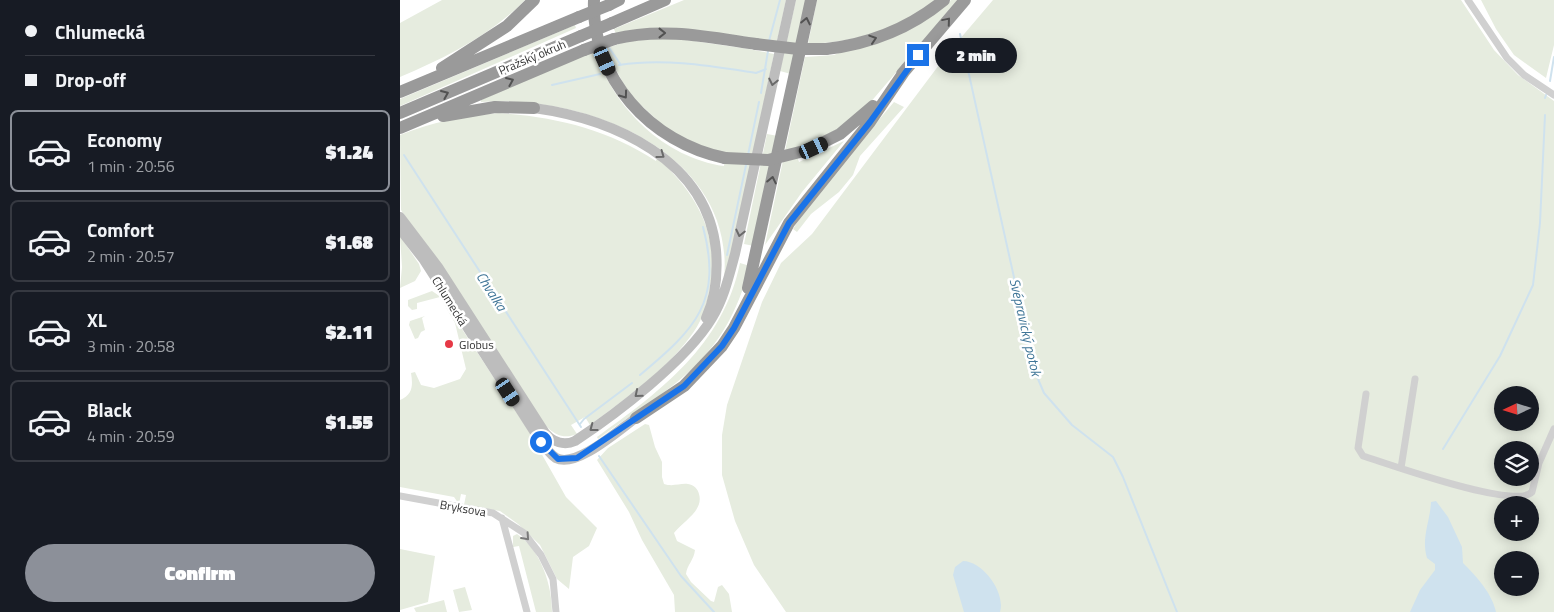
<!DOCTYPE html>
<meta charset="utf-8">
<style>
:root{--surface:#171b24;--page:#242831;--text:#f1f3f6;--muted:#9ea1a6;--line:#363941;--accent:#8c9099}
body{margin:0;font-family:"Titillium Web",sans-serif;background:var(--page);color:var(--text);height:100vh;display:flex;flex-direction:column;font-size:19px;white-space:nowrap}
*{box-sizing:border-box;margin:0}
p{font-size:16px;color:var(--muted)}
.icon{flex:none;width:28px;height:28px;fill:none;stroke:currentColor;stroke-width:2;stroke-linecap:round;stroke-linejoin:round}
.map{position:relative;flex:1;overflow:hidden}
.details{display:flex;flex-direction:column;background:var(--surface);width:400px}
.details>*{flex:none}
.guide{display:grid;align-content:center;height:110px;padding:0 25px;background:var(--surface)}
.needle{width:32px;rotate:266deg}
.tools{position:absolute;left:1094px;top:386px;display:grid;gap:10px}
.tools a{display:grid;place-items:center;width:45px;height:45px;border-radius:50%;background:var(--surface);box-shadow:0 2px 12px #0003;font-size:25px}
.end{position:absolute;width:22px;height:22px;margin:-11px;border:6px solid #1a73e8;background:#fff;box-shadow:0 0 0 2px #fff}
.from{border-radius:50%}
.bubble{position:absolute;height:35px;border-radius:18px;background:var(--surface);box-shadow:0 2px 12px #0003;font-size:16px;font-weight:800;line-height:35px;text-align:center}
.car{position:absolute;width:15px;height:30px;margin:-15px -8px;border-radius:6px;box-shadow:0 0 4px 1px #0007;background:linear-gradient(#222 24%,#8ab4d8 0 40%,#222 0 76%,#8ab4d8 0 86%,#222 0)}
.guide b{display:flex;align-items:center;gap:18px;height:48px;font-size:19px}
.guide b+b{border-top:1px solid var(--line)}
.guide i{width:12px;height:12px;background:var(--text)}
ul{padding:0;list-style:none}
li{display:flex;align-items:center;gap:15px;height:82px;margin:0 10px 8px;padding:0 15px;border:2px solid var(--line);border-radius:8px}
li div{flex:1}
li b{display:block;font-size:19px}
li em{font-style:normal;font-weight:800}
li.current{border-color:var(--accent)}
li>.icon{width:45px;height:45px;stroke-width:1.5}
.cta{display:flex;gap:10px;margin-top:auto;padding:10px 25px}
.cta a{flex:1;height:58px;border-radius:30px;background:var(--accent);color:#fff;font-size:20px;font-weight:800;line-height:58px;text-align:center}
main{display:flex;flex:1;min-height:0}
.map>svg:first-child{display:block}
.green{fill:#e6ecdf;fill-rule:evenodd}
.water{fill:#cfe2ee}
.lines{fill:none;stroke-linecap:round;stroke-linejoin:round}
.stream{stroke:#cfe2ee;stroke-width:2}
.street{stroke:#d0d0d0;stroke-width:7}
.secondary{stroke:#bdbdbd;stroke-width:10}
.highway{stroke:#9a9a9a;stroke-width:12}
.highway-bridge{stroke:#9a9a9a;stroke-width:12}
.oneway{stroke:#525252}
.oneway2{stroke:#6a6a6a}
.oneway3{stroke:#7a7a7a}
.route{stroke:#1a73e8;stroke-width:6}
.poi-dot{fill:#e63946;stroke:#fff;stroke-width:2}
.labels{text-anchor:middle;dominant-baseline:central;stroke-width:5;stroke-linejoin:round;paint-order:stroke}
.street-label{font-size:12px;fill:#333;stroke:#fff}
.poi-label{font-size:12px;fill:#333;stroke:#fff;text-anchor:start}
.water-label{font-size:14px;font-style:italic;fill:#3f7597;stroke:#fff}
</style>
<main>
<section class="details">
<div class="guide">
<b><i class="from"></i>Chlumecká</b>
<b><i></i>Drop-off</b>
</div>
<ul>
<li class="current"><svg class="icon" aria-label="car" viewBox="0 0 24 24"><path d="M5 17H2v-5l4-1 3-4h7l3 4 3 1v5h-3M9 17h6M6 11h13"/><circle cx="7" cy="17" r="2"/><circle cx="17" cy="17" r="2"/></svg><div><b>Economy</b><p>1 min · 20:56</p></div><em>$1.24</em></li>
<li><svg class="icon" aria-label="car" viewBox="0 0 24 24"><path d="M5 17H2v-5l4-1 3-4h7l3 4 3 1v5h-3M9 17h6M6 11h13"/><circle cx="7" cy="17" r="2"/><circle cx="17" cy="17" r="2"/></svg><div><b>Comfort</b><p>2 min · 20:57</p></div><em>$1.68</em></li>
<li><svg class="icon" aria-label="car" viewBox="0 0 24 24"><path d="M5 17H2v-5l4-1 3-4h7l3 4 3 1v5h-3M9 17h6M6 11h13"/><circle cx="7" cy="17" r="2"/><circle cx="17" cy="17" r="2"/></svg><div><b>XL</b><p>3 min · 20:58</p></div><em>$2.11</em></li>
<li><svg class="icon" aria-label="car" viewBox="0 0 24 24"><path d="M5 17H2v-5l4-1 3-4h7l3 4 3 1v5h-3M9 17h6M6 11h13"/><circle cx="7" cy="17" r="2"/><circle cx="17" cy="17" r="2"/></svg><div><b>Black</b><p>4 min · 20:59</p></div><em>$1.55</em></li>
</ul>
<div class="cta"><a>Confirm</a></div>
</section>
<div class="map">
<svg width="1154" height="612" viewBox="0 0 1154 612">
<rect width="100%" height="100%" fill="#fff"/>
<path class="green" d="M42,0H125C90,36 45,58 0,77V23Z
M284,0H386L377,41C323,35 269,22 216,34L214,29Z
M396,0H407L391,74L380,71Z
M417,0H535C496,30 457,42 408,44Z
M551,0H558L469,104L446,125L395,150L399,162L444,141L402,192L365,245L405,57L434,55L540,10Z
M593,0H1061L1094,50L1118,75L1154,101V612H386L354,565L335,521L322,475V435L327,405L362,302L381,263L412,234L548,53ZM1102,395H1130V422H1102ZM1102,450H1130V478H1102ZM1102,505H1130V532H1102ZM1102,560H1130V588H1102Z
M1081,0H1154V45L1146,78L1114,55L1096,29Z
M175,25L176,28L0,106V99Z
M266,37L349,49L374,54L332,254L324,279C336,152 185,94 81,102V100L176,58L196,52C213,108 265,158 324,166L325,153L317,152L271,133L229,94L205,49L224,42Z
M494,102L504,107L460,156L453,175L439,192L411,214L397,232L393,229L414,196Z
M99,113C156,117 207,129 256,161L257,158C298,194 321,237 309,292C306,309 301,323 290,337C264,372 225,399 190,425L185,417L171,425L177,434C157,442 147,428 136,413L1,210L0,135C32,122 65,116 99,113Z
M367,134L378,136L354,246L344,244Z
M0,236L19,264L21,271L15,281L0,288L2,267Z
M340,263L350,266C324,363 274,384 198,439L197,437C261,391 323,345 340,263Z
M32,291L41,297L128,430L166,497L197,528L189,546L173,557L169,589L157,579L140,545L118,524L100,511L64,505L66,495L61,494L59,504L54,497L0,487V400C13,395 13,385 11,373L15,372L21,385L34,388L60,379L66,369L55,323L40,297L17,303V309L12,310L8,306V300Z
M25,316L22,318L25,330L21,332L18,338L15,339L9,325L10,321Z
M245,424L249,425L255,447L262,462V477L264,484C273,487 280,483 288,484C294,485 298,489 299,494C304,511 283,521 274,533L277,541L295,550C294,560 287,565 286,574L291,582L311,601L314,602L318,587L322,585L329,594L332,612H275L274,595L242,540L229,512L197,460L208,448Z
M117,534C141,550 152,585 152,612H136L119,546L113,547V536Z
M0,549L35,556L28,602L0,610Z
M65,587L72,610L59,612L53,590Z
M44,600L47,612H16L14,608Z"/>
<path class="water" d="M1036,501L1048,517L1062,547L1063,563C1076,576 1092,593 1096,612H1010L1020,590L1035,570V564L1027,558C1021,538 1030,522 1031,502Z
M563,561C583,561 606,593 600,612H564L553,575L555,567Z"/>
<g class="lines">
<path class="stream" d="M560,34L635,372L644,393L672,425L713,457L723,477L777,612
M369,41L380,0
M208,46L221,65
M219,65C265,58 310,66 356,73L366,69
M1150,81L1154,57
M152,85L200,74
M361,93L368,51
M1145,98L1146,95
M4,155L181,427
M348,155L359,102
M327,255L346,165
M240,375C295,329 323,302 303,227
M180,424L184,419L232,383
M1043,449L1100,356L1133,285L1140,223L1145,115
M199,456L281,576L314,612"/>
<path class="street" d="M1068,0L1107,58L1124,75L1154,95
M966,394L958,448L963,456C989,464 1115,510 1132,492L1139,463L1154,429
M1001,468L1015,379
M0,496L93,513L124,533L141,555L153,579L156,612
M102,518L127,612"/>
<path class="secondary" d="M134,108C214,119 307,160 316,250C318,274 316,296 306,318
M0,217L38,267L145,433C153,442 164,446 175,441C216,414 287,360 312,318C324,298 329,276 335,254L391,0
M0,229L24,260L134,431C140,440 147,452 156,458C176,469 220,429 236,418"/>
<path class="highway" d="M194,0C191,78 251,143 325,158
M209,5L219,0
M212,23L265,0
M214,39C263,27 308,37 356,44
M426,49C469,44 510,28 544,0
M42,68L107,26L134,0
M502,74L565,0
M0,92L179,17
M0,113L181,36
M43,116L95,107L134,108
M0,128L184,50
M408,150L440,134L473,106
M348,288L411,0
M236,418L284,386L322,346L334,328L389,223L470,122L506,69"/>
<path class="highway-bridge" d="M179,17L209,5
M181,36L212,23
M356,44L398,49H426
M184,50L214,39
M325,158L368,160L408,150"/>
</g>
<defs><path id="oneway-chevron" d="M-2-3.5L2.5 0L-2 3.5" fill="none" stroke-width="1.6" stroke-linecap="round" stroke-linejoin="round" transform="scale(1.25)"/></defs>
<g class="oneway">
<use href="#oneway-chevron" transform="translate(406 21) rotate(-78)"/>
<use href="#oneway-chevron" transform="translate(547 21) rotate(-50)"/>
<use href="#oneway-chevron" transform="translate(262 33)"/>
<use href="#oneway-chevron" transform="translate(473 39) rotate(-18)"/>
<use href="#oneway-chevron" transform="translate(110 81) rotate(-23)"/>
<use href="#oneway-chevron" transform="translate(45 94) rotate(-23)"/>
<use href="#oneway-chevron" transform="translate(224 95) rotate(54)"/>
<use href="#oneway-chevron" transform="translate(372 180) rotate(-78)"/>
</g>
<g class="oneway2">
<use href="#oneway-chevron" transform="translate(373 82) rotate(102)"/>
<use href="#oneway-chevron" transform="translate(261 155) rotate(36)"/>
<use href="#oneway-chevron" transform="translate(340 233) rotate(103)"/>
<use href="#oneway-chevron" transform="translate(238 394) rotate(140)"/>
<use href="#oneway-chevron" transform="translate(193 428) rotate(143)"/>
</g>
<use class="oneway3" href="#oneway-chevron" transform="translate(126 537) rotate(48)"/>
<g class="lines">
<path class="route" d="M141,442L158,459L177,458L284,386L322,346L334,328L389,223L470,122L518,55"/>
</g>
<circle class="poi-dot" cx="49" cy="344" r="5"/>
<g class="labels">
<g class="street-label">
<text transform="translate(132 57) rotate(-23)">Pražský okruh</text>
<text transform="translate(50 301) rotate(58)">Chlumecká</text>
<text transform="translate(63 508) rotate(10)">Bryksova</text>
</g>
<g class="poi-label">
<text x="59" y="344">Globus</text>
</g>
<g class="water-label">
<text transform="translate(92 291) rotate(57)">Chvalka</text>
<text transform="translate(626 327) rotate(77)">Svépravický potok</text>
</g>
</g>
</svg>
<div class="tools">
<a><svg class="needle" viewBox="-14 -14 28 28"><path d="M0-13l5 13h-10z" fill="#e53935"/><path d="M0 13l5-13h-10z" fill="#9ea1a6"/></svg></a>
<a><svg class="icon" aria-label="layers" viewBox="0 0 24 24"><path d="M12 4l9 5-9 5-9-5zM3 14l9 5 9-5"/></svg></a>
<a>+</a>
<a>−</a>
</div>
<i class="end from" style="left:141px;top:442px"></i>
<i class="end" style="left:518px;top:55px"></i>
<div class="bubble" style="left:535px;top:38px;width:82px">2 min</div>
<i class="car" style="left:205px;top:61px;rotate:156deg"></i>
<i class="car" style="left:414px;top:148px;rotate:65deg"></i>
<i class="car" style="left:108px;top:392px;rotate:147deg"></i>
</div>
</main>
